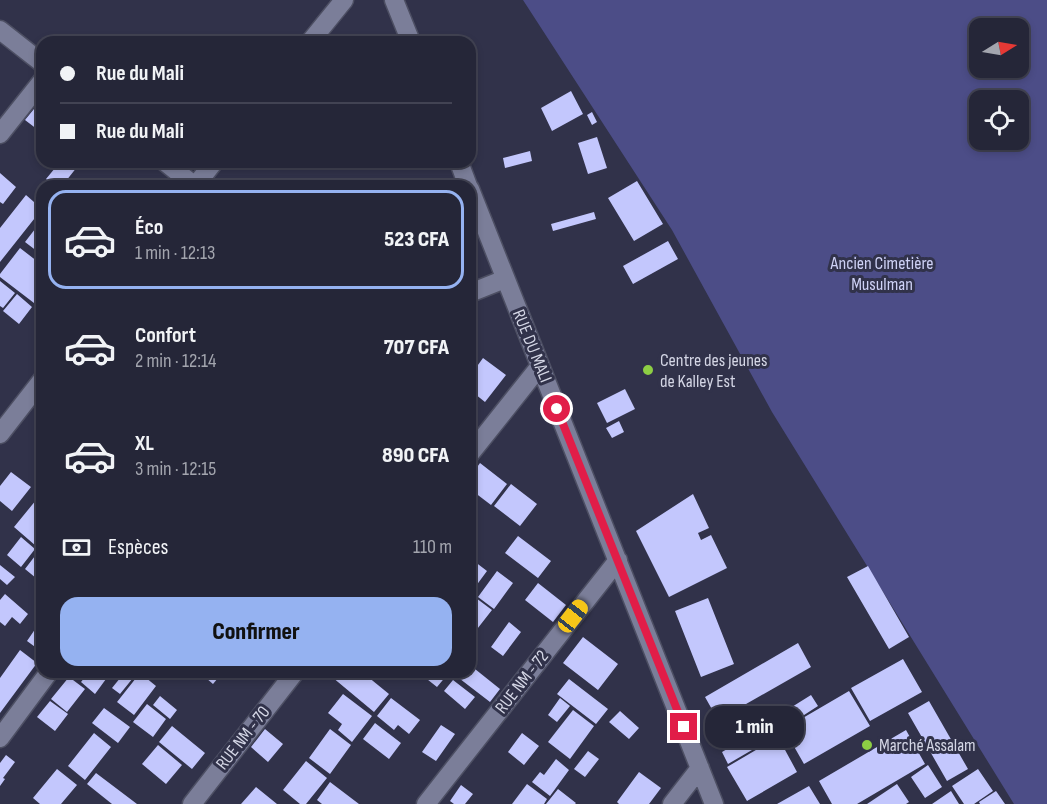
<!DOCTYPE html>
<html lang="fr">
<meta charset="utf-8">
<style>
:root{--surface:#252638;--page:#313243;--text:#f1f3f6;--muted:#a3a5ae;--line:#424353;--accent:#95b2f1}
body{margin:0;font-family:"Sofia Sans Condensed",sans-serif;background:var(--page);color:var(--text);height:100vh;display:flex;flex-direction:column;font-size:22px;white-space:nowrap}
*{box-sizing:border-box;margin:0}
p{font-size:20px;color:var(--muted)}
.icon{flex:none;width:33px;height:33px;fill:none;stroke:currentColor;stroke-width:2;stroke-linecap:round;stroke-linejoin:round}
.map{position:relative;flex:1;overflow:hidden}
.drawer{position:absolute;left:36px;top:180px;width:440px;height:498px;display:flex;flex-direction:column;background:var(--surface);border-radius:18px;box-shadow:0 3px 9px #0003,0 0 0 2px var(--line)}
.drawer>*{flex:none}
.top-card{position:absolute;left:36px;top:36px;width:440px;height:132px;border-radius:18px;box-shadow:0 3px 9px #0003,0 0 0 2px var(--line);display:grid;align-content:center;height:132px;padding:0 24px;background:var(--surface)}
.needle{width:39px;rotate:79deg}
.fabs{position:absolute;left:969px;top:18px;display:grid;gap:12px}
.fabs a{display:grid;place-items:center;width:60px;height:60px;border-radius:12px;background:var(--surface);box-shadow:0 3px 9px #0003,0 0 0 2px var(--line);font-size:30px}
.end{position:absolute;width:27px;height:27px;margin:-14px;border:8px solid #e11d48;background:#fff;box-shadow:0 0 0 3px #fff}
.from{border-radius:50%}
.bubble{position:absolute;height:42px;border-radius:18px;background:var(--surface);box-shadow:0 3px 9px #0003,0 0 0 2px var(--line);font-size:20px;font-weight:800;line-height:42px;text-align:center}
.car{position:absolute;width:18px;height:36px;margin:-18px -9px;border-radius:8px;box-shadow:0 0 4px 2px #0007;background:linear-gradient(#f5c518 24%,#345 0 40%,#f5c518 0 76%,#345 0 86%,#f5c518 0)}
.top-card b{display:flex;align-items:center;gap:21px;height:57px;font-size:22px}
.top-card b+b{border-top:2px solid var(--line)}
.top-card i{width:15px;height:15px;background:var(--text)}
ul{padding:10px 0 0;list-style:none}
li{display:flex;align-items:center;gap:18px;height:99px;margin:0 12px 9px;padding:0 12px;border:3px solid transparent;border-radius:18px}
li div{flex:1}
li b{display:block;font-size:22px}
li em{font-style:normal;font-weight:800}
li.active{border-color:var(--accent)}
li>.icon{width:54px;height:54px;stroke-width:1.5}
.pay{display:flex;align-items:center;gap:15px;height:66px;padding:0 24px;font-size:22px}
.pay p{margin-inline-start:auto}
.button{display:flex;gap:12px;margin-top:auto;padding:12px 24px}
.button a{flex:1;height:69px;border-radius:18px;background:var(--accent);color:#111;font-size:24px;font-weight:800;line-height:69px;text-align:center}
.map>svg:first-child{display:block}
.green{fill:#4c4d87;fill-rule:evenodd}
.building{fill:#c3c7fd}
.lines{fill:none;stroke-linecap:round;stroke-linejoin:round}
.minor-casing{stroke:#4d4f63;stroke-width:21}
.minor{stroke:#7b7e99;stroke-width:18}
.route{stroke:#e11d48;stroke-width:8}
.poi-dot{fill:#8dce44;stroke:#31324a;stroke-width:2}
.labels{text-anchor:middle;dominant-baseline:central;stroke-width:6;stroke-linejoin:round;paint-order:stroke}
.park-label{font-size:18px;fill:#cfd2f6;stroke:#31324a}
.street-label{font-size:18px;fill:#d4d6e5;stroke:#31324a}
.poi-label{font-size:18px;fill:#d4d6e5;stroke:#31324a;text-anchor:start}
</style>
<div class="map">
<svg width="1047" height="804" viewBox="0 0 1047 804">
<rect width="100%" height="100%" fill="#31324a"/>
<path class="green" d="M523,0H1047V804H1014L772,412L672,230ZM980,28H1018V68H980ZM980,100H1018V140H980Z"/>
<path class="building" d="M571,91L583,114L552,131L541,108Z
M42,99V133L25,120Z
M592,112L597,122L592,125L587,115Z
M597,137L607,168L588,174L578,143Z
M530,151L532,161L505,168L503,158Z
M60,162H81L62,186H53L46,179Z
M0,173L16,187L3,204L0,202Z
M637,181L663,224L634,241L608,198Z
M26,195L42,209L0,262V228Z
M594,212L596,219L553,231L551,224Z
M42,220V255L25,242Z
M470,240L477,260L470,264Z
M668,241L678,259L633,284L623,266Z
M20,248L42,265V277L35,286L42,292L34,303L0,277V274Z
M0,281L15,293L3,308L0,306Z
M17,294L32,307L19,324L3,311Z
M483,358L506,375L485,402L470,390V376Z
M625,389L635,409L607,423L597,403Z
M619,421L624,432L612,438L606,428Z
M480,463L507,484L491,505L470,489V477Z
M11,472L31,487L12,511L0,501V486Z
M511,484L537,504L520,526L494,506Z
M41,494L42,495V539L36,546L14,527Z
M693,494L709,528L698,533L701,540L711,535L727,568L669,597L636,531Z
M470,497L475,502L470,510Z
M518,536L551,561L538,578L505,553Z
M21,537L35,549L21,567L7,555Z
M38,552L42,555V583L25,569Z
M470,558L487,571L470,594Z
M0,565L15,577L7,585L0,579Z
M868,566L909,637L889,649L847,577Z
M497,571L513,583L494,609L478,597Z
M538,583L566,605L553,622L525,600Z
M5,594L28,614L20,624L12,617L5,626L0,622V600Z
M476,598L492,610L474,633L470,630V606Z
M708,598L734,664L701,677L675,611Z
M40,622L42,623V652L27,641Z
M509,622L521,632L503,656L491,647Z
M583,637L618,664L598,690L563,663Z
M798,643L811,667L718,720L705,697Z
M20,650L37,663L0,713V678Z
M903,659L922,692L870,721L851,688Z
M470,665L500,689L490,702L451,672H470Z
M89,672H98L106,679L95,694L81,682Z
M125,672H136L137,673L120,694L112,688Z
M199,672H223L213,684Z
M326,672H362L389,694L374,712Z
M418,672H443L447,675L437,687Z
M140,673L156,686L134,715L117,702Z
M69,677L85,689L67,712L51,699Z
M569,679L608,709L596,724L557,694Z
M453,680L475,697L465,709L444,691Z
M849,691L870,726L804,764L784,729Z
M343,694L372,716L352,742L338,730L342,724L328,713Z
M811,695L818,706L787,726L779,715Z
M160,696L177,710L170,719L153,705Z
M391,698L420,720L409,734L398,725L394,730L377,716Z
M560,698L570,706L557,722L548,715Z
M50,701L68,714L55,731L37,717Z
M929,701L968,769L947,781L908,713Z
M147,704L166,719L153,737L133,722Z
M104,708L130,727L118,743L92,723Z
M573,710L594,726L570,759L548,742Z
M620,711L639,728L629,739L609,722Z
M375,723L401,743L389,759L363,739Z
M770,724L776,736L728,764L722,752Z
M441,725L455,734L436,761L422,752Z
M172,726L205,753L192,769L159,742Z
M265,729L283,744L268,762L251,747Z
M330,729L351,745L330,774L309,758Z
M906,730L925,764L857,804H832L819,781Z
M94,733L111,747L85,780L68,766Z
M522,733L539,746L524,765L508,752Z
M778,737L797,772L747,801L727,767Z
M158,745L182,765L166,784L142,764Z
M588,751L599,759L585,777L574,769Z
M6,755L15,762L3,778L5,779L0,786V763Z
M556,759L569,770L550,796L532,782L540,772L544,775Z
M306,761L327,778L306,804H300L283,790Z
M928,765L942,787L925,798L911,777Z
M57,769L77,785L61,804H40L33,798Z
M978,769L993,791L974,804H964L952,786Z
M639,772L661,788L649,804H619L617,802Z
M96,773L137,804H112L87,784Z
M330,782L359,804H322L317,800Z
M527,784L547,799L544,804H512Z
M897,784L909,802L906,804H867Z
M461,785L473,794L465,804H454L450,801Z
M809,786L820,804H777Z
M256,787L277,804H241Z
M558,789L576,803L575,804H546Z
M951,791L959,804H932Z
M996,791L1005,804H980L979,802Z"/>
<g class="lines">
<defs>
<path id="minor" d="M394,0L411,42
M0,30L42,63
M310,42L344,0
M0,134L42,81
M165,162L195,186
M459,162L468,186
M195,186L214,162
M470,189L714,804
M470,293L505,279
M0,434L42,380
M470,454L540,366
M0,738L49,672
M192,804L295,672
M426,804L618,560
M672,804L700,768"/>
</defs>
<use href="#minor" class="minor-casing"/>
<use href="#minor" class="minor"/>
</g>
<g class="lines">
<path class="route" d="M557,409L684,727"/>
</g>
<g class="poi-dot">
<circle cx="648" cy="370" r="6"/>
<circle cx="867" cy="745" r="6"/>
</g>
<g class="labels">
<g class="park-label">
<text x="882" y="263">Ancien Cimetière<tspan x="882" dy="21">Musulman</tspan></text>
</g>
<g class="street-label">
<text transform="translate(532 346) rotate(68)">RUE DU MALI</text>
<text transform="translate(522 682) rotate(-52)">RUE NM - 72</text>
<text transform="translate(243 738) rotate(-52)">RUE NM - 70</text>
</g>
<g class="poi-label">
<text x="660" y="360">Centre des jeunes<tspan x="660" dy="21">de Kalley Est</tspan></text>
<text x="879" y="745">Marché Assalam</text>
</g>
</g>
</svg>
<div class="fabs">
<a><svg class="needle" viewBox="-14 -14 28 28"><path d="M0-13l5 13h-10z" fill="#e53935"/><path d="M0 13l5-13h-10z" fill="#a3a5ae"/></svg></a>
<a><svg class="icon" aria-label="locate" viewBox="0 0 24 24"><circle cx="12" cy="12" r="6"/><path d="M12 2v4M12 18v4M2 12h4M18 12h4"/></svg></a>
</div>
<i class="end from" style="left:557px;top:409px"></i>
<i class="end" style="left:684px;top:727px"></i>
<div class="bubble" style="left:705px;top:706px;width:99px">1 min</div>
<i class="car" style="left:573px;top:616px;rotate:38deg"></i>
<div class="top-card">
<b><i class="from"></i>Rue du Mali</b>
<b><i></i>Rue du Mali</b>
</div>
<section class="drawer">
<ul>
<li class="active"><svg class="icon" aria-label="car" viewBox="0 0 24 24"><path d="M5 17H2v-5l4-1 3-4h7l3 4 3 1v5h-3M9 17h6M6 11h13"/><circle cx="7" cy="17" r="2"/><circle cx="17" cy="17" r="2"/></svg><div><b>Éco</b><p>1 min · 12:13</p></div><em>523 CFA</em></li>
<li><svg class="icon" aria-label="car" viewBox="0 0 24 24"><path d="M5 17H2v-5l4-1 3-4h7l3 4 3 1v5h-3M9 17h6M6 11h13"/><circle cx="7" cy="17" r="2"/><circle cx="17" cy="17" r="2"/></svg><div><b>Confort</b><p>2 min · 12:14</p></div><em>707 CFA</em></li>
<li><svg class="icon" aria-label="car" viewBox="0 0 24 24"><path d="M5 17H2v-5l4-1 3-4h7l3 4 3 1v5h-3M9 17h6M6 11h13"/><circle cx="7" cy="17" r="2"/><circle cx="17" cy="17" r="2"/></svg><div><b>XL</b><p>3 min · 12:15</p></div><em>890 CFA</em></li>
</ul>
<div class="pay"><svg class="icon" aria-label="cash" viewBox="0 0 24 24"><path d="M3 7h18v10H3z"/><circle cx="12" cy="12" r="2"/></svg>Espèces<p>110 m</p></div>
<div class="button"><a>Confirmer</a></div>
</section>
</div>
